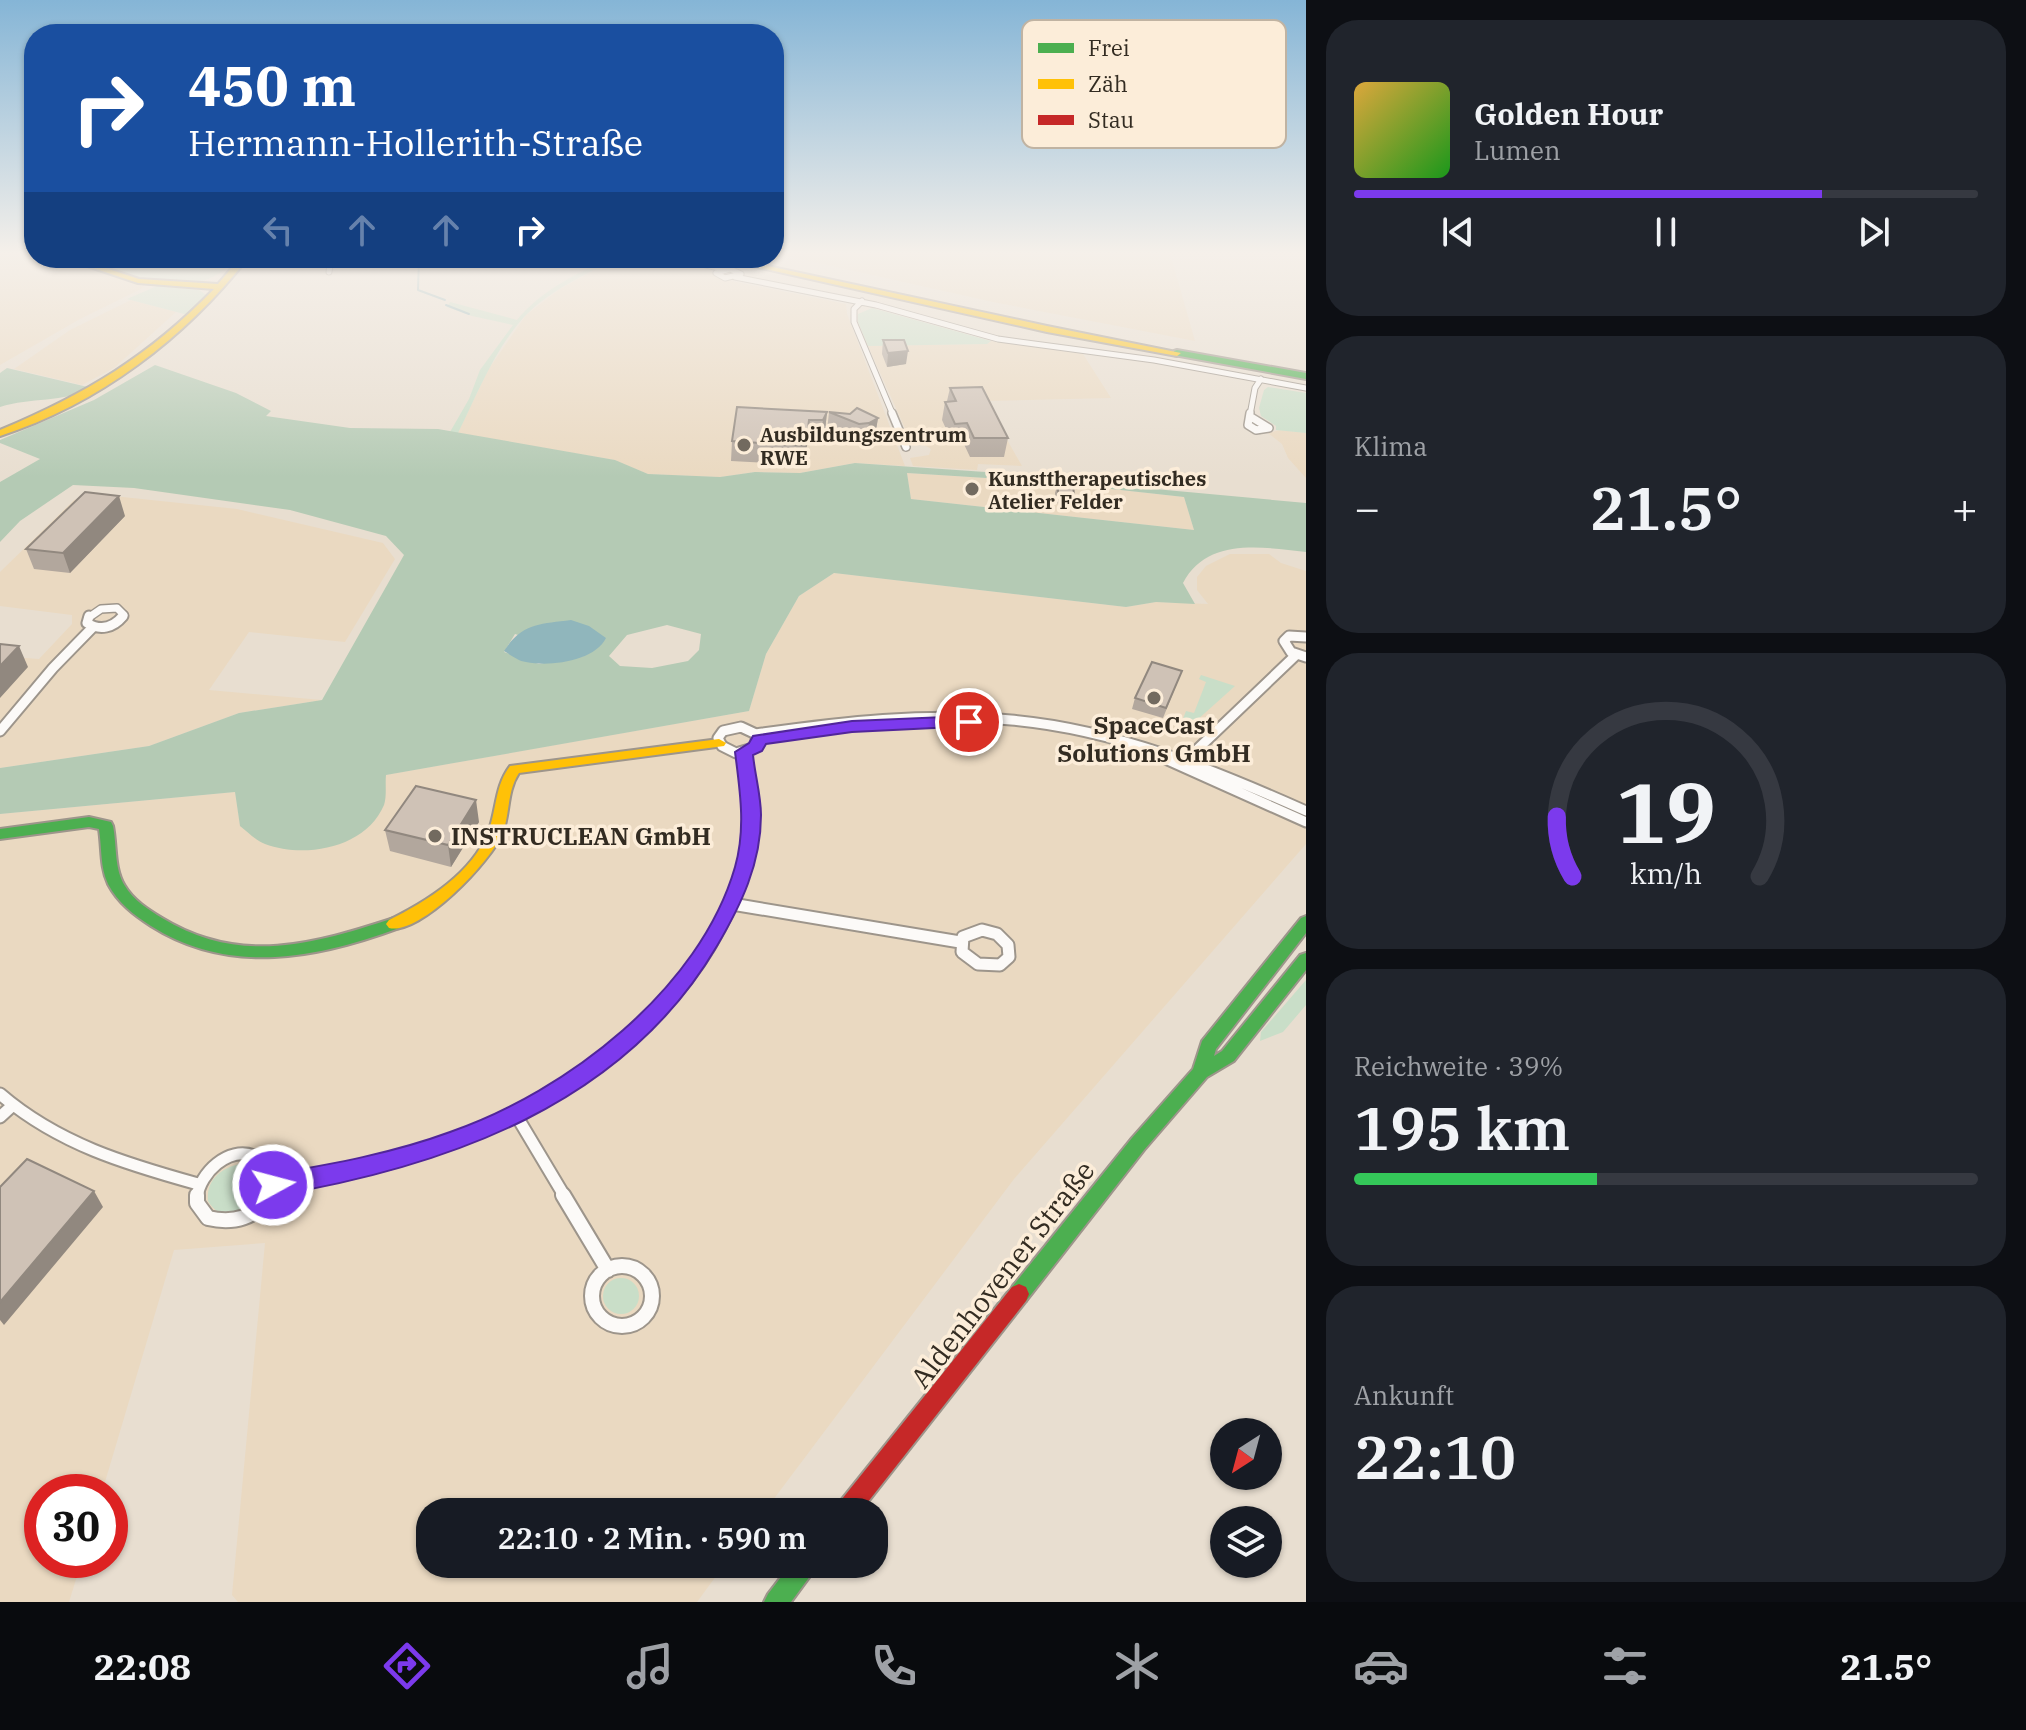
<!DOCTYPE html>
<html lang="de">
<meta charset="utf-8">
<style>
body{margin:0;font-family:"IBM Plex Serif",serif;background:#20242c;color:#f1f3f6;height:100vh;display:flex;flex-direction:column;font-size:30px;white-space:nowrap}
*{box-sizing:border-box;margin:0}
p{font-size:26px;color:#9ea1a6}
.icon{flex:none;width:44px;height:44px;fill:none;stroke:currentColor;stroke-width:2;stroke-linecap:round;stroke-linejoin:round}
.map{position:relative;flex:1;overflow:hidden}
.side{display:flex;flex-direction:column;gap:20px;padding:20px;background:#0d0f14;width:720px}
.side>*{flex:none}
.guide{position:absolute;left:24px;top:24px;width:760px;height:244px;border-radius:32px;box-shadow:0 2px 6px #0004;background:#1a4fa0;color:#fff;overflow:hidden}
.needle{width:52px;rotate:216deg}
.buttons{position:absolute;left:1210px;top:1418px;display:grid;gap:16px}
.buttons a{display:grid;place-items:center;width:72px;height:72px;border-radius:50%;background:#171b24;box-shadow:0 2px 6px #0004;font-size:40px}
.speed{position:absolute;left:24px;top:1474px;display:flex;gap:16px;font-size:40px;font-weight:700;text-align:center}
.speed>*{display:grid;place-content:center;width:104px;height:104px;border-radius:50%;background:#171b24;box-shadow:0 2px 6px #0004;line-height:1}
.speed .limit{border:12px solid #d22;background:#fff;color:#111}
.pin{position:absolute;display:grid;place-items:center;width:68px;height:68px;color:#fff;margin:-34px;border:4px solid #fff;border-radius:50%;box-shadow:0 2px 8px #0007}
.me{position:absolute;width:88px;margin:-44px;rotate:83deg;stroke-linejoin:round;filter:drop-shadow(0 0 6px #0008)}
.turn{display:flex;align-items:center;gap:28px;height:168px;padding:0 32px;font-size:36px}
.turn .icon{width:104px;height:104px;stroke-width:2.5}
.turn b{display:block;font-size:56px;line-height:68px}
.lanes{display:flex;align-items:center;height:76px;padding:0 32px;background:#0003;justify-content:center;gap:40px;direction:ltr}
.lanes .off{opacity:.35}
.big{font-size:60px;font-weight:600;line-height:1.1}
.side .tile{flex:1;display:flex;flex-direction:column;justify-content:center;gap:12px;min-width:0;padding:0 28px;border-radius:32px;background:#20242c}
.side .dial{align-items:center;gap:0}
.dial svg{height:208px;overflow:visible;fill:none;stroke:#363941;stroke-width:7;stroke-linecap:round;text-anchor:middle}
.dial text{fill:#f1f3f6;stroke:none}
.song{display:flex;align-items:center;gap:24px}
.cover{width:96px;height:96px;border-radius:12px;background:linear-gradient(135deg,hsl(40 70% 55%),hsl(120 70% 35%))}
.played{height:8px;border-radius:4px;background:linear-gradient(90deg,#7c3aed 75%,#363941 75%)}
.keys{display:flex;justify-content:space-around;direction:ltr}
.heat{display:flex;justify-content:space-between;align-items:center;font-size:44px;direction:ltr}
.charge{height:12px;border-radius:6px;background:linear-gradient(90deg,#34c759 39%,#363941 0)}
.trip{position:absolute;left:416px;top:1498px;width:472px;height:80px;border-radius:32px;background:#171b24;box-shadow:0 2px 6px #0004;font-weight:600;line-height:80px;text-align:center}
.menu{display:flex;height:128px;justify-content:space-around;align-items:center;background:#090b0e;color:#9ea1a6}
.menu .icon{width:56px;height:56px}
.menu .selected{color:#7c3aed}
.menu b{font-size:36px;color:#f1f3f6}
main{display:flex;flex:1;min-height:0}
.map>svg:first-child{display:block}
.built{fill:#ead9c1}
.green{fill:#c9dec8}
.forest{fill:#b4cab4;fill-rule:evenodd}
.water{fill:#90b6bc}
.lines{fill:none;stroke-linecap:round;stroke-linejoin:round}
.stream{stroke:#90b6bc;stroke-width:2}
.street-far4-casing{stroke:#9d958b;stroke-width:7}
.street-far3-casing{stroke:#9d958b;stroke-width:10}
.street-far2-casing{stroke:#9d958b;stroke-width:13}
.street-far1-casing{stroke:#9d958b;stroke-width:15}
.street-casing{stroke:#9d958b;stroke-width:18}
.fast-casing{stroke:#9d958b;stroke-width:4}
.slow-casing{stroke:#9d958b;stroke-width:4}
.jam-casing{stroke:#9d958b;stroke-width:4}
.street-far4{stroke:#fcfaf8;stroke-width:5}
.street-far3{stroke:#fcfaf8;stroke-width:7}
.street-far2{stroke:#fcfaf8;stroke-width:9}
.street-far1{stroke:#fcfaf8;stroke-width:11}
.street{stroke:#fcfaf8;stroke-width:14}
.fast{fill:#4caf50;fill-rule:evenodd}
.slow{fill:#ffc107;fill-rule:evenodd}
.jam{fill:#c62828;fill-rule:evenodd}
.street-bridge-casing{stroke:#9d958b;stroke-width:7;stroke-linecap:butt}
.street-bridge{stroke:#fcfaf8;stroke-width:5}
.wall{fill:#b2a79d}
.shaded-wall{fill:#91887f}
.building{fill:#cfc2b6;stroke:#91887f;stroke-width:2}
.route{fill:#7c3aed;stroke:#51269a;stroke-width:2}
.poi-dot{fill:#726a5f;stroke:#fcedd9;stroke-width:3}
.labels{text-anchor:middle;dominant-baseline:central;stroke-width:7;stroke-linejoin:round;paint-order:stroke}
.far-poi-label{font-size:20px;font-weight:bold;fill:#332c22;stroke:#fcedd9;text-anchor:start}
.poi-label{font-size:24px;font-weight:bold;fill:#332c22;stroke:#fcedd9}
.near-street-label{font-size:28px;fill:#332c22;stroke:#fcedd9}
.key{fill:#fcedd9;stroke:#c0b3a2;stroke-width:2}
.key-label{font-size:22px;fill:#332c22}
</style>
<main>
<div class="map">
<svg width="1306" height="1602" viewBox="0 0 1306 1602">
<rect width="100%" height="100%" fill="#e8ded0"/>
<path class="built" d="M0 253H34V258H57L145 287 80 319 0 365Z
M774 253H1170L1195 341 993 302Z
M617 258H668L711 271 717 278 846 304 847 314 905 466 855 463 800 473 755 472 720 477 648 474 614 460 458 433 488 370 526 315 560 289Z
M131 300 176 312 114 368 82 385 14 369 70 330Z
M991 341 1083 354 1111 398 985 401 1022 466 978 464 977 470 913 466 910 458 929 455 931 449 908 435 868 346 987 344Z
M1280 430 1306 433V478L1288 458 1282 444 1268 433Z
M907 473 1048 482 1184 497 1194 530 911 499Z
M94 494 237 509 383 543 395 559 345 642 249 632 209 690 322 700 239 713 149 746 0 768V656L39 659 72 624V615L0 606V572L74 500Z
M1230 554H1269L1281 563 1306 571V844L1014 1179 764 1512H430V1564H725L697 1602H238L232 1595 265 1243 174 1250 102 1492H42V1560H82L69 1602H0V814L235 792 240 825 385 802V775L749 711 766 654 799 596 834 573 1126 607 1156 602 1208 604 1197 590V577L1206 566Z"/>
<path class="green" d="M75 258H235C201 307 120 274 75 258Z
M617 258C587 274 552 289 527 314 495 347 478 393 458 433L450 432 469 399 480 370 513 325 472 316 447 307 450 302 517 320C539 292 584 267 617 258Z
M157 286 199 290 206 295 188 315 127 299Z
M872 308 991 341 987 344 868 346 858 322V314Z
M1268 387 1306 393V433L1276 430V426L1261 416 1259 408 1264 390Z
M1201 675 1235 686 1186 730 1181 724 1186 711 1194 713 1206 682 1199 679Z
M1306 980V1005L1283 1032 1260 1041 1261 1032Z
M240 1164C301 1167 234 1246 208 1201 206 1180 221 1168 240 1164Z
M603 1296a18 18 0 1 1 36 0a18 18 0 1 1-36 0Z"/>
<path class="forest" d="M155 365 236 393 271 411 266 416 350 428 438 429 615 460 648 474 720 477 755 472 800 473 855 463 1042 476 1057 480 1306 503V552C1262 547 1207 537 1183 583L1195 604 1156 602 1126 607 834 573 799 596 766 654 749 711 386 775C385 784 387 796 384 805 366 848 305 859 265 844 256 841 248 832 240 826L235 792 0 814V768L149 746 239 713 322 700 404 555 386 536 290 510 134 488 73 485 20 521 0 542V482L40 459 0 443V440L94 400ZM907 473 1048 482 1184 497 1194 530 911 499ZM667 625 701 634 699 650 688 661 652 668 620 666 609 656 627 635ZM515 634 584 656 539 664 504 652Z
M7 368 92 388C63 403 31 397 0 407V373Z"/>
<path class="water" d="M571 620 589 626 606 638C595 661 550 667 526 662 518 661 511 655 504 651 522 623 540 624 571 620Z"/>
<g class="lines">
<path class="stream" d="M419 258 418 290 445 300
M446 305 469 314"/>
<defs>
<path id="street-far4" d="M676 258 723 269
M730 269 741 274 725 278 716 273Z
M329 272 331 258
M735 277 876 305 998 339 1154 360 1306 388
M862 301 854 309V322L893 415
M1250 415 1255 388 1261 379"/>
<path id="street-far3" d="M892 413 906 447
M1250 413 1248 425 1256 430 1269 428 1251 417
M88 618 101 609 117 608 124 615 122 618"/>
<path id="street-far2" d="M89 616 87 623C100 631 113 628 123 616
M1306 637 1289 636 1284 641 1291 652 1306 657
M741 727 756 734V747L736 753 722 746 718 738 723 731Z
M0 731 53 668 93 627
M756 734C841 722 925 712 1011 720 1114 729 1212 769 1306 811
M1161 757 1306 822
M1183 763 1296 655
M743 874 750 820 744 752"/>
<path id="street-far1" d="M732 904 960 942
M982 930 997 934 1008 945 1009 957 1000 965 978 964 962 952 963 937Z
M0 1094C58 1144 126 1164 198 1184
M516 1115 565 1197
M0 1117 12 1106
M273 1185C460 1156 680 1071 743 872
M197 1197C200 1173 228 1146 254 1156 260 1158 265 1163 270 1167L273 1181 268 1197"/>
<path id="street" d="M197 1195V1203L208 1218C233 1224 257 1218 270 1195
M563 1195 608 1270
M592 1296a30 30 0 1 1 60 0a30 30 0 1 1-60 0Z"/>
<path id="fast" d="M1177 350 1306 373V379L1174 355V351Z
M89 817 111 822 113 826C117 846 114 869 125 886 133 900 149 910 162 918 240 966 314 944 394 918L399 920 402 924 399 928C318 958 230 976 151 926 134 915 118 903 108 884 100 867 102 848 99 829L89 827 0 839V829Z
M1306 916V933L1216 1049 1214 1056 1222 1051 1300 955 1306 953V970L1234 1061 1207 1077 1144 1150 1026 1301 1019 1304 1012 1301 1009 1294 1012 1287 1132 1138 1193 1069 1202 1041 1301 918Z
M791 1564H817L813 1572 791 1602H764L768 1594Z"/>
<path id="slow" d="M63 258H75L139 279 218 284 240 258H248C185 338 99 404 0 436V430C86 394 149 356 214 289L138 283Z
M716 258H730L1047 326 1181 353 1177 356 1047 332Z
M719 739 726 743 724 746 519 773C507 791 510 813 503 832 492 861 420 936 389 928L386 924 389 920C426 902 474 872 489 830 497 807 495 786 510 766Z"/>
<path id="jam" d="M1019 1284 1026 1287 1029 1294 1026 1301 860 1512H835L838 1504 1012 1287Z"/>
</defs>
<use href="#street-far4" class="street-far4-casing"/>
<use href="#street-far3" class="street-far3-casing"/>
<use href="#street-far2" class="street-far2-casing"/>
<use href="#street-far1" class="street-far1-casing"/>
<use href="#street" class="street-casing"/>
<use href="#fast" class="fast-casing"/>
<use href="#slow" class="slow-casing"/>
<use href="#jam" class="jam-casing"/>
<use href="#street-far4" class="street-far4"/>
<use href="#street-far3" class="street-far3"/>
<use href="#street-far2" class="street-far2"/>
<use href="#street-far1" class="street-far1"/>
<use href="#street" class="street"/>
<use href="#fast" class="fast"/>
<use href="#slow" class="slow"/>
<use href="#jam" class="jam"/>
<defs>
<path id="street-bridge" d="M741 265 752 258"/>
</defs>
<use href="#street-bridge" class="street-bridge-casing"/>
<use href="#street-bridge" class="street-bridge"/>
</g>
<path class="wall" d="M883 340 906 364 887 367 882 354Z
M950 388 1008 438 1004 457H970L963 442H952L942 420 945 402 947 401Z
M827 412 825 431 821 439H808L804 465 731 461 732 441Z
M829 412 878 418 875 436 866 442 857 443 827 431Z
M1058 483 1074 495 1071 505 1056 503 1055 493Z
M125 516 70 573 34 569 26 549Z
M1182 671 1163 718 1132 709 1135 698Z
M479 822 451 867 390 851 385 830Z"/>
<path class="shaded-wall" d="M908 351 906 364 887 367 888 353Z
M827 412 825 431 821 439 823 420Z
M878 418 875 436 866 442 869 423Z
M119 496 125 516 70 573 63 553Z
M19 646 28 667 0 698V666Z
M476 800 479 822 451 867 448 845Z
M94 1191 103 1207 4 1325 0 1320V1302Z"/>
<path class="building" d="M883 340H904L908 351 888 353Z
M982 387 1008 438H974L967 423 955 424 945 402 956 401 950 388Z
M737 407 827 412 823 420H809L806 446 732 441Z
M857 408 878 418 869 423 859 424 829 412 850 414Z
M1058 483 1073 485 1074 495 1058 494Z
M85 492 119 496 63 553 26 549Z
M0 644 19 646 0 666Z
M1152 662 1182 671 1166 708 1135 698Z
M416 786 476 800 448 845 385 830Z
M27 1159 94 1191 0 1302V1187Z"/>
<linearGradient id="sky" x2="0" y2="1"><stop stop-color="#85b5d6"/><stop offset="0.53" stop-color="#f5f0ea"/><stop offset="1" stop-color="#f5f0ea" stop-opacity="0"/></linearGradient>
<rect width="1306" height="477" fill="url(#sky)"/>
<path class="route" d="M969 716 978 722 975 726 852 732 766 744 762 751 753 755C755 775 761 796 761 815 761 864 741 905 717 946 624 1105 446 1167 273 1196L264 1193 261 1185 264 1177 273 1174C333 1164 393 1153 450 1132 566 1092 700 989 735 867 746 829 740 791 735 752L749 743 753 736 852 721Z"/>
<g class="poi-dot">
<circle cx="744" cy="445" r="8"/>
<circle cx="972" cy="489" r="8"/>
<circle cx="1154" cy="698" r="8"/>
<circle cx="435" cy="836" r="8"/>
</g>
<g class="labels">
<g class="far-poi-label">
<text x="760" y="434">Ausbildungszentrum<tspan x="760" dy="23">RWE</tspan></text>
<text x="988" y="478">Kunsttherapeutisches<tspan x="988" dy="23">Atelier Felder</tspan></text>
</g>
<g class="poi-label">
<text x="1154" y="725">SpaceCast<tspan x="1154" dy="28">Solutions GmbH</tspan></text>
<text x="451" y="836" text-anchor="start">INSTRUCLEAN GmbH</text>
</g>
<g class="near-street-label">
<text transform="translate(1002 1274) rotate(-52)">Aldenhovener Straße</text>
</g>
</g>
<rect x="1022" y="20" width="264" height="128" rx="12" class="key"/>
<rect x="1038" y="43" width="36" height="10" fill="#4caf50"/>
<rect x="1038" y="79" width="36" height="10" fill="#ffc107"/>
<rect x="1038" y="115" width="36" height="10" fill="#c62828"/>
<g class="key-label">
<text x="1088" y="56">Frei</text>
<text x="1088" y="92">Zäh</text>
<text x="1088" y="128">Stau</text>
</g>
</svg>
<div class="buttons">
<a><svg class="needle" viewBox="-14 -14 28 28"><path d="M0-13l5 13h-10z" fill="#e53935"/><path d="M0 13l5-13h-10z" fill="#9ea1a6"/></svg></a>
<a><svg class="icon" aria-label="layers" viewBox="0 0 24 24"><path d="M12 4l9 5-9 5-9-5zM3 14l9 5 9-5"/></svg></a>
</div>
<div class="speed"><div class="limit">30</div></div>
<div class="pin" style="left:969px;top:722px;background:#d93025"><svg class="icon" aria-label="arrive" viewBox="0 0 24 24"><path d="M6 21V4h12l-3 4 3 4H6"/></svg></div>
<svg class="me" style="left:273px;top:1185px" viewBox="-20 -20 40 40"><circle r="17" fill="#7c3aed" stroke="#fff" stroke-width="3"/><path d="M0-11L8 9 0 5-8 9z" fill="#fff"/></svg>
<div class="trip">22:10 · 2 Min. · 590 m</div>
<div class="guide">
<div class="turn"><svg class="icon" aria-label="right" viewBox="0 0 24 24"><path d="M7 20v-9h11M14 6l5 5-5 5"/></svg><div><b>450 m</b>Hermann-Hollerith-Straße</div></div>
<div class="lanes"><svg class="icon off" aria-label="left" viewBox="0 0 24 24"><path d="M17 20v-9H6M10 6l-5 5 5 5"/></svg><svg class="icon off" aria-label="ahead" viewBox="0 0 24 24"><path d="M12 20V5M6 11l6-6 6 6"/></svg><svg class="icon off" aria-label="ahead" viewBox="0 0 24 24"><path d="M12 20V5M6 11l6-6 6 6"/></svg><svg class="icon" aria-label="right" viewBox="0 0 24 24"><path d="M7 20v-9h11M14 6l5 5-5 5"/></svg></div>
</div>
</div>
<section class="side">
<div class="tile">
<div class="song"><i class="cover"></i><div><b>Golden Hour</b><p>Lumen</p></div></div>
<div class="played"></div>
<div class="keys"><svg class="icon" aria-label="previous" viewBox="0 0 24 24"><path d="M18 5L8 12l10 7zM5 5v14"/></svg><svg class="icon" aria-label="pause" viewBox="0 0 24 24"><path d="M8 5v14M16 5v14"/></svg><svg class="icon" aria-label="next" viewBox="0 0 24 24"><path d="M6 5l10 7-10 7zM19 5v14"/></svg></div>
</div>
<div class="tile"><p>Klima</p>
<div class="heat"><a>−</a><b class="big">21.5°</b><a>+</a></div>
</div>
<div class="tile dial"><svg viewBox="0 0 100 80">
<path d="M14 69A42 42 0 1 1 86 69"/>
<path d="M14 69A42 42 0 0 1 8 46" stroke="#7c3aed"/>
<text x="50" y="56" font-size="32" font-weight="700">19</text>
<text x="50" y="72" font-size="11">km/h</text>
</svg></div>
<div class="tile"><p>Reichweite · 39%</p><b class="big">195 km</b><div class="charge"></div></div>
<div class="tile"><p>Ankunft</p><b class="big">22:10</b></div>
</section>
</main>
<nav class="menu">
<b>22:08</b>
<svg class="icon selected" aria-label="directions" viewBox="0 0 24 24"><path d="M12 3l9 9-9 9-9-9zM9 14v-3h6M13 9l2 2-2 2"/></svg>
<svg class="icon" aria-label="music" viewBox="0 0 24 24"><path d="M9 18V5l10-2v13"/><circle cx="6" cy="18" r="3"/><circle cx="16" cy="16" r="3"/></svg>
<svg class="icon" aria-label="phone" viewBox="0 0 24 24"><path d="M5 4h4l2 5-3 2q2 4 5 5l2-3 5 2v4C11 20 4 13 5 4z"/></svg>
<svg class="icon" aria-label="climate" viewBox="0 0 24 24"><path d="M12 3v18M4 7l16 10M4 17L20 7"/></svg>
<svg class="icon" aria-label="car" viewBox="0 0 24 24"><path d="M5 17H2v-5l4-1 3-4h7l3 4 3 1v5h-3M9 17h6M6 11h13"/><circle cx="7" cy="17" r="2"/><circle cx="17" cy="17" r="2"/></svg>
<svg class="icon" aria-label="filters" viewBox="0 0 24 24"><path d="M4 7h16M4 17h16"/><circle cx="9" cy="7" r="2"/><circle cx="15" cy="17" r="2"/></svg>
<b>21.5°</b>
</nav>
